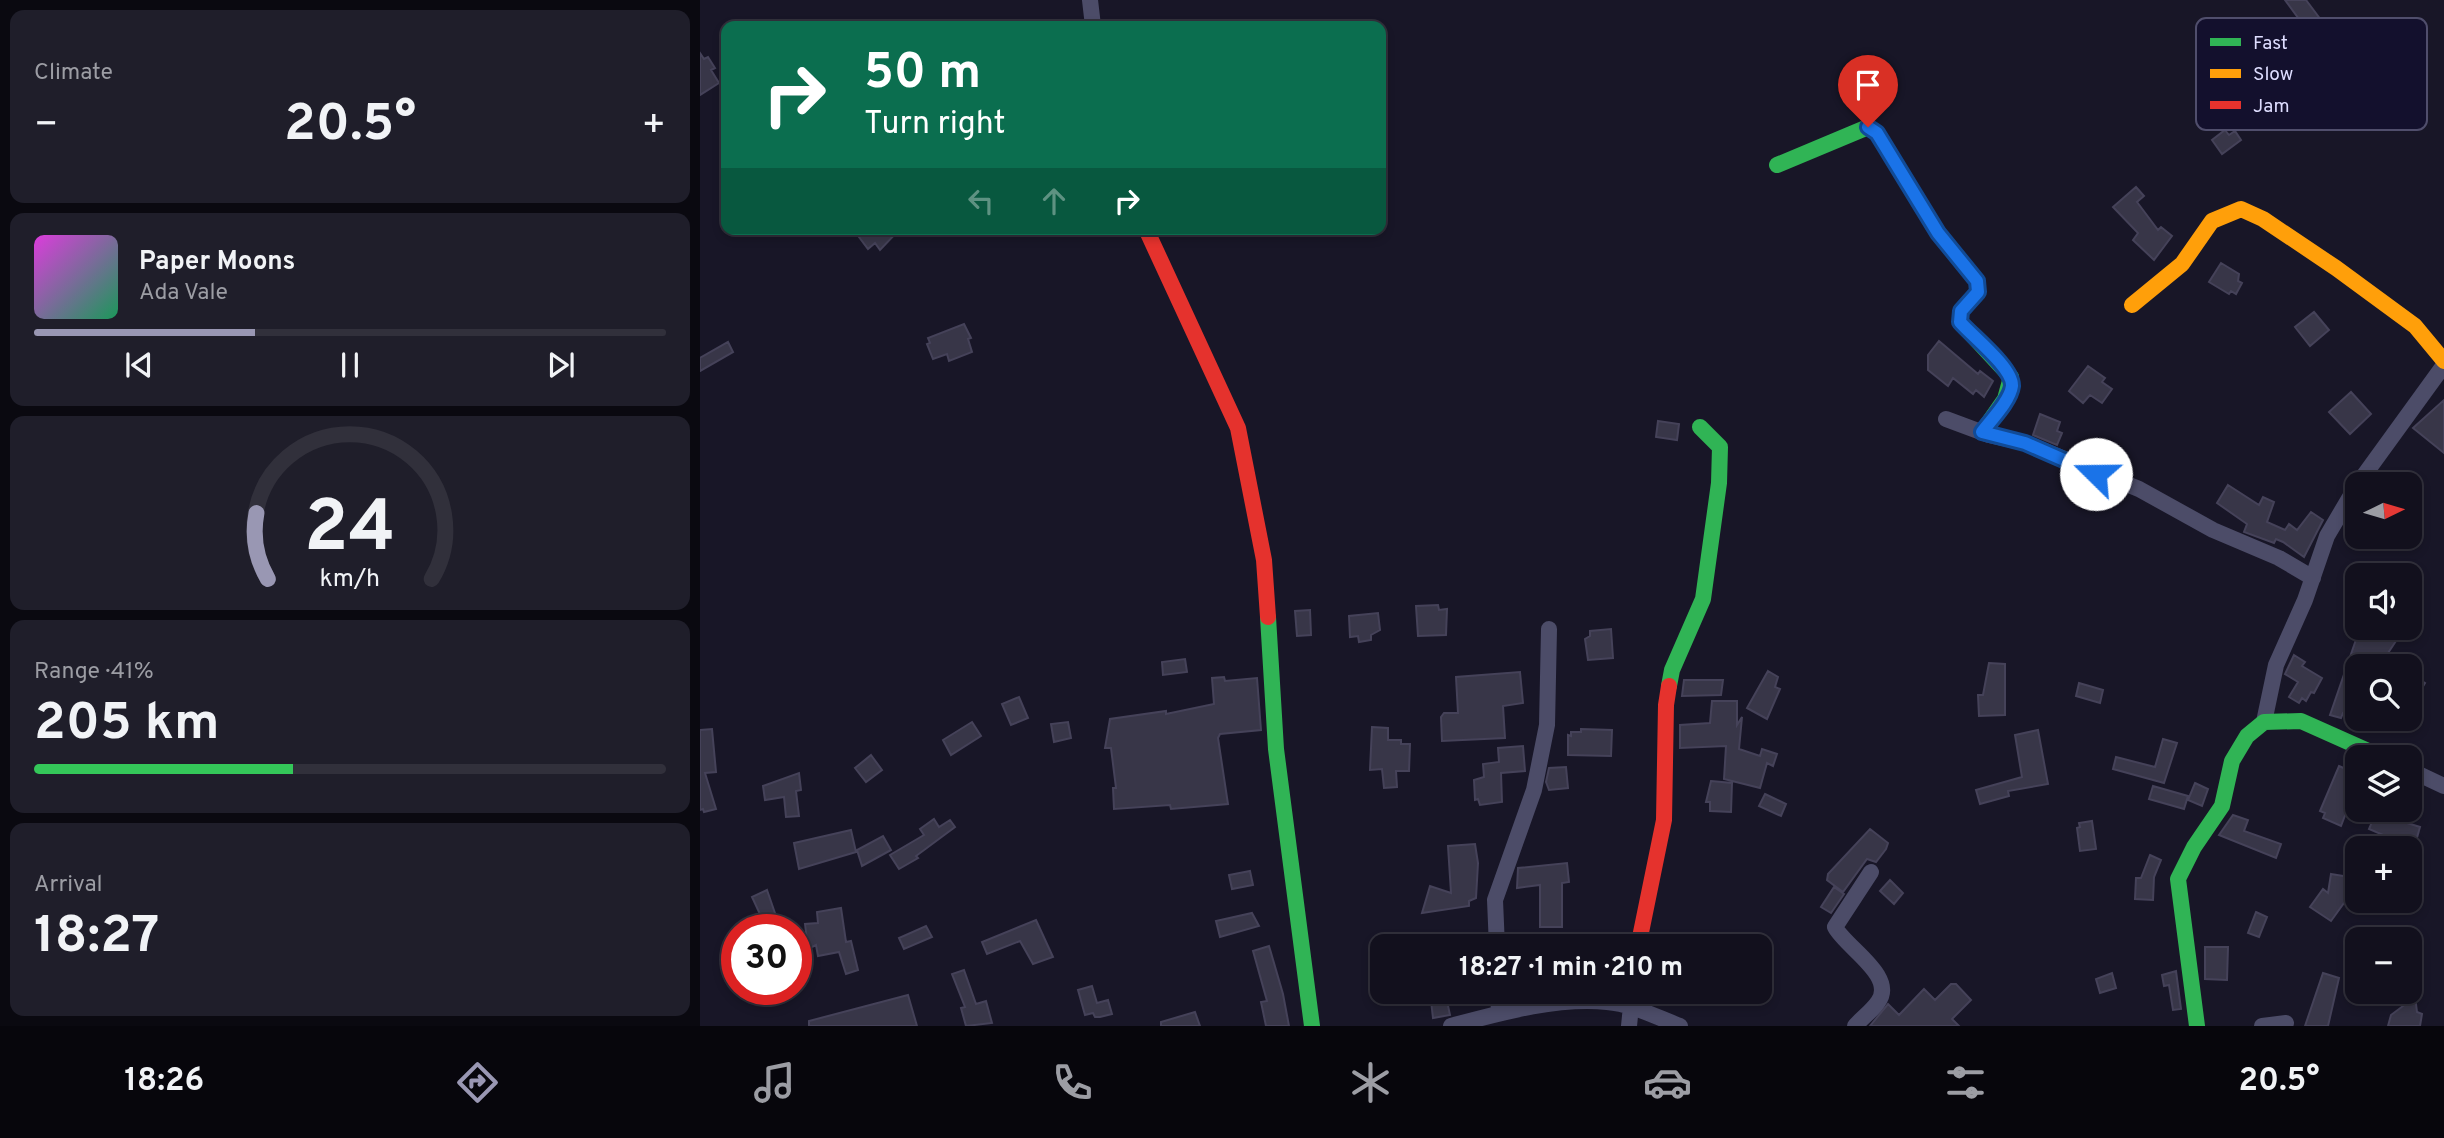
<!DOCTYPE html>
<meta charset="utf-8">
<style>
body{margin:0;font-family:Overpass,sans-serif;background:#1f1e2a;color:#f1f3f6;height:100vh;display:flex;flex-direction:column;font-size:26px;white-space:nowrap}
*{box-sizing:border-box;margin:0}
p{font-size:23px;color:#9c9da4}
.icon{flex:none;width:38px;height:38px;fill:none;stroke:currentColor;stroke-width:2;stroke-linecap:round;stroke-linejoin:round}
.map{position:relative;flex:1;overflow:hidden}
.panel{display:flex;flex-direction:column;gap:10px;padding:10px;background:#0a0910;width:700px}
.panel>*{flex:none}
.guide{position:absolute;left:21px;top:21px;width:665px;height:214px;border-radius:14px;box-shadow:0 4px 10px #0003,0 0 0 2px #31303b;background:#0b6e4f;color:#fff;overflow:hidden}
.needle{width:46px;rotate:85deg}
.fabs{position:absolute;left:1645px;top:472px;display:grid;gap:14px}
.fabs a{display:grid;place-items:center;width:77px;height:77px;border-radius:14px;background:#12101d;box-shadow:0 4px 10px #0003,0 0 0 2px #31303b;font-size:35px}
.speed{position:absolute;left:21px;top:914px;display:flex;gap:14px;font-size:35px;font-weight:700;text-align:center}
.speed>*{display:grid;place-content:center;width:91px;height:91px;border-radius:50%;background:#12101d;box-shadow:0 4px 10px #0003,0 0 0 2px #31303b;line-height:1}
.speed .limit{border:10px solid #d22;background:#fff;color:#111}
.pin{position:absolute;display:grid;place-items:center;width:60px;height:60px;color:#fff;margin:-72px -30px;border-radius:50% 50% 50% 0;rotate:-45deg;box-shadow:0 0 7px #0007}
.pin .icon{rotate:45deg}
.me{position:absolute;width:77px;margin:-38px;rotate:292deg;stroke-linejoin:round;filter:drop-shadow(0 0 5px #0008)}
.turn{display:flex;align-items:center;gap:24px;height:147px;padding:0 28px;font-size:32px}
.turn .icon{width:91px;height:91px;stroke-width:2.5}
.turn b{display:block;font-size:49px;line-height:60px}
.lanes{display:flex;align-items:center;height:66px;padding:0 28px;background:#0003;justify-content:center;gap:35px;direction:ltr}
.lanes .off{opacity:.35}
.big{font-size:52px;font-weight:700;line-height:1.1}
.panel .tile{flex:1;display:flex;flex-direction:column;justify-content:center;gap:10px;min-width:0;padding:0 24px;border-radius:14px;background:#1f1e2a}
.panel .dial{align-items:center;gap:0}
.dial svg{height:182px;overflow:visible;fill:none;stroke:#31303b;stroke-width:7;stroke-linecap:round;text-anchor:middle}
.dial text{fill:#f1f3f6;stroke:none}
.song{display:flex;align-items:center;gap:21px}
.cover{width:84px;height:84px;border-radius:10px;background:linear-gradient(135deg,hsl(300 70% 55%),hsl(150 70% 35%))}
.played{height:7px;border-radius:4px;background:linear-gradient(90deg,#9997b3 35%,#31303b 35%)}
.keys{display:flex;justify-content:space-around;direction:ltr}
.heat{display:flex;justify-content:space-between;align-items:center;font-size:38px;direction:ltr}
.charge{height:10px;border-radius:5px;background:linear-gradient(90deg,#34c759 41%,#31303b 0)}
.trip{position:absolute;left:670px;top:934px;width:402px;height:70px;border-radius:14px;background:#12101d;box-shadow:0 4px 10px #0003,0 0 0 2px #31303b;font-weight:700;line-height:70px;text-align:center}
.tab-bar{display:flex;height:112px;justify-content:space-around;align-items:center;background:#07060c;color:#9c9da4}
.tab-bar .icon{width:49px;height:49px}
.tab-bar .selected{color:#9997b3}
.tab-bar b{font-size:32px;color:#f1f3f6}
main{display:flex;flex:1;min-height:0}
.map>svg:first-child{display:block}
.building{fill:#383648;stroke:#454259;stroke-width:2}
.lines{fill:none;stroke-linecap:round;stroke-linejoin:round}
.street{stroke:#4c4c68;stroke-width:16}
.fast{stroke:#30b455;stroke-width:16}
.slow{stroke:#ff9f0a;stroke-width:16}
.jam{stroke:#e5322d;stroke-width:16}
.route-casing{stroke:#114b97;stroke-width:18}
.route{stroke:#1a73e8;stroke-width:12}
.key{fill:#13102d;stroke:#504e6c;stroke-width:2}
.key-label{font-size:19px;fill:#deddff}
</style>
<main>
<section class="panel">
<div class="tile"><p>Climate</p>
<div class="heat"><a>−</a><b class="big">20.5°</b><a>+</a></div>
</div>
<div class="tile">
<div class="song"><i class="cover"></i><div><b>Paper Moons</b><p>Ada Vale</p></div></div>
<div class="played"></div>
<div class="keys"><svg class="icon" aria-label="previous" viewBox="0 0 24 24"><path d="M18 5L8 12l10 7zM5 5v14"/></svg><svg class="icon" aria-label="pause" viewBox="0 0 24 24"><path d="M8 5v14M16 5v14"/></svg><svg class="icon" aria-label="next" viewBox="0 0 24 24"><path d="M6 5l10 7-10 7zM19 5v14"/></svg></div>
</div>
<div class="tile dial"><svg viewBox="0 0 100 80">
<path d="M14 69A42 42 0 1 1 86 69"/>
<path d="M14 69A42 42 0 0 1 9 40" stroke="#9997b3"/>
<text x="50" y="56" font-size="32" font-weight="700">24</text>
<text x="50" y="72" font-size="11">km/h</text>
</svg></div>
<div class="tile"><p>Range · 41%</p><b class="big">205 km</b><div class="charge"></div></div>
<div class="tile"><p>Arrival</p><b class="big">18:27</b></div>
</section>
<div class="map">
<svg width="1744" height="1026" viewBox="0 0 1744 1026">
<rect width="100%" height="100%" fill="#181627"/>
<path class="building" d="M1585 0H1606L1621 20 1607 30Z
M0 53 4 59 8 57 15 68 11 70 19 83 0 95Z
M1525 130 1529 135 1535 131 1541 140 1522 154 1512 140Z
M1436 187 1444 196 1437 202 1458 230 1461 227 1472 236 1454 260 1433 240 1438 233 1413 207Z
M153 229H200L180 250 175 243 168 249Z
M1521 263 1539 274 1538 281 1542 283 1536 294 1531 291 1529 294 1509 282Z
M1614 312 1629 330 1610 346 1595 327Z
M264 324 271 338 268 339 272 352 249 361 247 354 233 359 227 344 230 343 228 338Z
M1239 341 1278 374 1280 371 1293 381 1284 397 1276 390 1273 394 1253 378 1248 386 1228 370V355Z
M28 342 33 352 0 371V358Z
M1388 366 1405 378 1402 382 1412 389 1402 403 1390 395 1383 403 1369 391Z
M1651 392 1671 414 1650 434 1629 412Z
M1744 400V453L1713 428Z
M1340 414 1360 422 1357 431 1362 433 1357 445 1333 435Z
M958 421 979 424 977 440 956 437Z
M1528 485 1559 505 1563 497 1574 502 1567 522 1585 530 1589 524 1597 530 1611 512 1623 520 1604 557 1583 542 1576 539 1574 543 1544 532 1547 524 1517 503Z
M738 605 739 610 747 609 746 635 718 636 716 606Z
M610 610 611 635 597 636 595 611Z
M678 613 680 630 671 635V640L659 642 658 636 650 637 649 616Z
M1660 628 1675 638 1683 629 1696 641 1682 662 1669 653 1657 667V718L1643 713 1641 718 1630 715Z
M911 629 913 658 888 660 885 639 890 636V631Z
M1594 655 1605 662 1602 666 1622 678 1614 693 1611 692 1606 701 1602 698 1599 703 1589 697 1598 682 1585 674Z
M485 659 487 672 463 675 462 662Z
M1289 663 1305 664V715L1279 716 1278 695H1283Z
M1068 671 1078 677 1075 687 1080 689 1067 719 1047 708Z
M820 672 823 703 803 706 805 738 742 741 741 717 744 713H758L756 677Z
M1710 673 1725 683 1710 708Z
M524 677 525 681 557 678 561 730 520 734 518 738 528 804 471 809 470 805 414 809 413 788H416L411 748H405L410 719 466 711V714L514 704 512 678Z
M984 680H1023L1021 695 982 696Z
M1379 683 1403 690 1400 703 1376 696Z
M319 697 328 718 311 725 302 704Z
M1012 701H1037V725L1042 717 1039 749 1060 756 1062 749 1077 754 1073 766 1067 763 1060 788 1024 779 1026 746 980 748V725L1010 723Z
M272 722 281 736 251 755 243 740Z
M368 722 371 738 354 742 351 724Z
M672 727 688 728V740H701V744H710L709 771H696L697 787 684 788 682 769 670 770Z
M12 729 16 772 5 773 16 809 4 812 3 809 0 810V730Z
M881 729 912 730 911 756 868 755V735L871 736V732H881Z
M1338 730 1348 784 1308 791 1309 796 1280 804 1276 790 1322 777 1315 735Z
M1463 739 1477 743 1464 783 1413 769 1416 757 1455 767Z
M823 746 825 771 801 773 802 802 780 805 778 799 775 800 774 780 784 777 783 764 799 762 798 748Z
M171 755 182 770 166 782 155 768Z
M1639 766 1657 774V808L1649 805 1641 826 1623 818 1625 813 1620 811Z
M866 767 868 788 849 790 846 782 849 768Z
M99 773 101 790 96 791 99 816 86 817 84 797 65 800 63 786Z
M1011 781 1032 783 1031 812 1010 811V802H1006Z
M1495 783 1508 789 1502 806 1488 800Z
M1453 786 1488 796 1484 809 1449 799Z
M1065 794 1086 804 1081 816 1059 806Z
M1677 810H1699L1698 814 1706 817 1704 822 1720 827 1713 852 1710 849H1684L1688 837 1669 829Z
M1533 815 1548 820 1544 831 1581 844 1576 858 1519 835Z
M234 819 239 827 250 820 255 827 216 856 218 858 199 869 190 855 224 835 220 829Z
M1392 821 1396 849 1380 851 1377 828 1380 827 1379 823Z
M1170 829 1188 843 1186 849 1176 862 1167 859 1143 892 1127 880 1128 874Z
M151 830 156 852 99 869 94 843Z
M183 836 191 850 162 866 157 850Z
M775 844 778 863 776 898 769 901V906L722 913 730 886 751 893 748 846Z
M1450 855 1461 860 1454 877 1453 900 1435 899 1436 878H1441Z
M867 863 869 882 862 883V927H840V885L817 888 818 868Z
M550 871 553 885 532 889 529 875Z
M1631 874 1656 878 1654 889 1631 921 1610 907 1623 889 1628 893Z
M1190 880 1203 893 1194 904 1180 891Z
M1134 887 1144 894 1131 913 1121 907Z
M67 890 77 919 65 925 52 897Z
M141 908 146 942 151 941 158 970 146 974 139 952 118 956 116 945 108 949 105 924 118 923 117 912Z
M1556 912 1567 917 1559 937 1548 933Z
M552 913 559 926 520 937 516 921Z
M336 920 353 957 333 964 320 941 287 954 282 942Z
M226 926 232 937 204 949 199 938Z
M569 946 583 994 589 1026H566L561 1002 567 1001 553 951Z
M1505 947H1528L1527 980 1505 979Z
M264 970 276 1004 286 1001 292 1023 266 1026 261 1008 265 1007 252 974Z
M1476 971 1481 1009 1473 1010 1469 985 1464 986 1462 975Z
M1412 973 1416 988 1400 993 1396 979Z
M1623 973 1639 978 1628 1026H1605Z
M1251 984H1256L1271 1000 1252 1019 1259 1026H1170L1188 1004 1199 1015 1224 989 1235 1000Z
M392 986 397 1003 408 1000 412 1014 400 1017H395L393 1013 385 1015 378 990Z
M730 992H745L750 1015 733 1018Z
M208 995 217 1026H109V1021Z
M1711 1000 1716 1004 1717 1012 1722 1014 1720 1026H1688L1691 1015Z
M495 1012 500 1026H461V1022Z"/>
<g class="lines">
<path class="street" d="M390 0 393 26
M1246 419 1289 435 1325 443 1439 489 1513 530 1579 558 1613 578
M1657 485 1744 365
M1564 722 1576 665 1605 600 1627 536 1657 485
M1710 770 1744 786
M797 947 795 900 834 790 847 725 849 629
M798 992 799 1013
M751 1026C800 1013 856 997 907 1002 932 1004 956 1017 980 1026
M929 1026 931 1006
M1155 1026C1162 1018 1172 1011 1178 1002 1197 976 1145 947 1135 927L1171 872
M1562 1026 1586 1023"/>
<path class="fast" d="M1077 165 1168 127 1177 133 1238 233 1277 281 1278 292 1261 311 1260 322 1311 377 1305 399 1282 432
M568 617 576 749 612 1026
M969 686 972 670 1003 599 1019 483 1020 447 1000 427
M1497 1026 1478 879 1494 847 1522 806 1532 761 1547 736 1564 722 1601 721 1684 758"/>
<path class="slow" d="M1432 305 1482 264 1512 221 1541 209 1563 219 1636 268 1715 326 1744 361"/>
<path class="jam" d="M446 229 538 428 564 560 568 617
M938 947 964 820 966 705 969 686"/>
</g>
<g class="lines">
<defs>
<path id="route" d="M1168 127 1177 133 1238 233 1277 281 1278 292 1261 311 1260 322C1272 336 1313 368 1312 386 1310 401 1291 420 1282 432L1325 443 1396 474"/>
</defs>
<use href="#route" class="route-casing"/>
<use href="#route" class="route"/>
</g>
<rect x="1496" y="18" width="231" height="112" rx="10" class="key"/>
<rect x="1510" y="38" width="31" height="8" fill="#30b455"/>
<rect x="1510" y="69" width="31" height="9" fill="#ff9f0a"/>
<rect x="1510" y="101" width="31" height="8" fill="#e5322d"/>
<g class="key-label">
<text x="1553" y="49">Fast</text>
<text x="1553" y="80">Slow</text>
<text x="1553" y="112">Jam</text>
</g>
</svg>
<div class="fabs">
<a><svg class="needle" viewBox="-14 -14 28 28"><path d="M0-13l5 13h-10z" fill="#e53935"/><path d="M0 13l5-13h-10z" fill="#9c9da4"/></svg></a>
<a><svg class="icon" aria-label="sound" viewBox="0 0 24 24"><path d="M4 9h4l5-4v14l-5-4H4zM17 9q2 3 0 6"/></svg></a>
<a><svg class="icon" aria-label="search" viewBox="0 0 24 24"><circle cx="10" cy="10" r="6"/><path d="M15 15l6 6"/></svg></a>
<a><svg class="icon" aria-label="layers" viewBox="0 0 24 24"><path d="M12 4l9 5-9 5-9-5zM3 14l9 5 9-5"/></svg></a>
<a>+</a>
<a>−</a>
</div>
<div class="speed"><div class="limit">30</div></div>
<div class="pin" style="left:1168px;top:127px;background:#d93025"><svg class="icon" aria-label="arrive" viewBox="0 0 24 24"><path d="M6 21V4h12l-3 4 3 4H6"/></svg></div>
<svg class="me" style="left:1396px;top:474px" viewBox="-20 -20 40 40"><circle r="19" fill="#fff"/><path d="M0-13L10 11 0 6-10 11z" fill="#1a73e8"/></svg>
<div class="trip">18:27 · 1 min · 210 m</div>
<div class="guide">
<div class="turn"><svg class="icon" aria-label="right" viewBox="0 0 24 24"><path d="M7 20v-9h11M14 6l5 5-5 5"/></svg><div><b>50 m</b>Turn right</div></div>
<div class="lanes"><svg class="icon off" aria-label="left" viewBox="0 0 24 24"><path d="M17 20v-9H6M10 6l-5 5 5 5"/></svg><svg class="icon off" aria-label="ahead" viewBox="0 0 24 24"><path d="M12 20V5M6 11l6-6 6 6"/></svg><svg class="icon" aria-label="right" viewBox="0 0 24 24"><path d="M7 20v-9h11M14 6l5 5-5 5"/></svg></div>
</div>
</div>
</main>
<nav class="tab-bar">
<b>18:26</b>
<svg class="icon selected" aria-label="directions" viewBox="0 0 24 24"><path d="M12 3l9 9-9 9-9-9zM9 14v-3h6M13 9l2 2-2 2"/></svg>
<svg class="icon" aria-label="music" viewBox="0 0 24 24"><path d="M9 18V5l10-2v13"/><circle cx="6" cy="18" r="3"/><circle cx="16" cy="16" r="3"/></svg>
<svg class="icon" aria-label="phone" viewBox="0 0 24 24"><path d="M5 4h4l2 5-3 2q2 4 5 5l2-3 5 2v4C11 20 4 13 5 4z"/></svg>
<svg class="icon" aria-label="climate" viewBox="0 0 24 24"><path d="M12 3v18M4 7l16 10M4 17L20 7"/></svg>
<svg class="icon" aria-label="car" viewBox="0 0 24 24"><path d="M5 17H2v-5l4-1 3-4h7l3 4 3 1v5h-3M9 17h6M6 11h13"/><circle cx="7" cy="17" r="2"/><circle cx="17" cy="17" r="2"/></svg>
<svg class="icon" aria-label="filters" viewBox="0 0 24 24"><path d="M4 7h16M4 17h16"/><circle cx="9" cy="7" r="2"/><circle cx="15" cy="17" r="2"/></svg>
<b>20.5°</b>
</nav>
